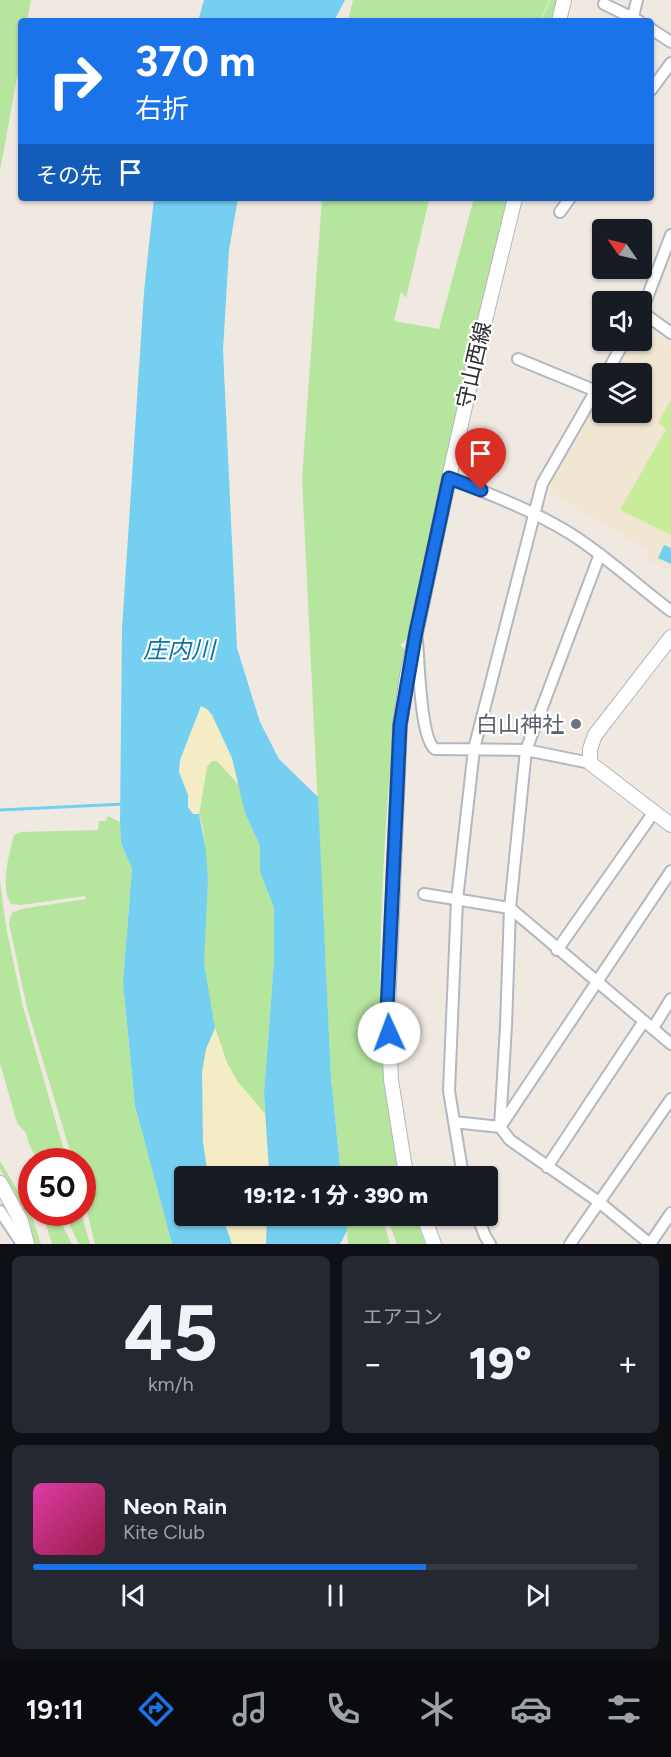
<!DOCTYPE html>
<html lang="ja">
<meta charset="utf-8">
<style>
body{margin:0;font-family:Figtree,"Noto Sans JP",sans-serif;background:#242831;color:#f1f3f6;height:100vh;display:flex;flex-direction:column;font-size:22px;white-space:nowrap}
*{box-sizing:border-box;margin:0}
p{font-size:20px;color:#9ea1a6}
.icon{flex:none;width:33px;height:33px;fill:none;stroke:currentColor;stroke-width:2;stroke-linecap:round;stroke-linejoin:round}
.map{position:relative;height:1244px;overflow:hidden}
.sheet{display:flex;flex-direction:column;gap:12px;padding:12px;background:#0d0f14;flex:1}
.sheet>*{flex:none}
.guide{position:absolute;left:18px;top:18px;width:636px;height:183px;border-radius:6px;box-shadow:0 2px 4px #0004;background:#1a73e8;color:#fff;overflow:hidden}
.needle{width:39px;rotate:304deg}
.controls{position:absolute;left:592px;top:219px;display:grid;gap:12px}
.controls a{display:grid;place-items:center;width:60px;height:60px;border-radius:6px;background:#171b24;box-shadow:0 2px 4px #0004;font-size:30px}
.speed{position:absolute;left:18px;top:1148px;display:flex;gap:12px;font-size:30px;font-weight:700;text-align:center}
.speed>*{display:grid;place-content:center;width:78px;height:78px;border-radius:50%;background:#171b24;box-shadow:0 2px 4px #0004;line-height:1}
.speed .limit{border:9px solid #d22;background:#fff;color:#111}
.pin{position:absolute;display:grid;place-items:center;width:51px;height:51px;color:#fff;margin:-62px -26px;border-radius:50% 50% 50% 0;rotate:-45deg;box-shadow:0 0 6px #0007}
.pin .icon{rotate:45deg}
.me{position:absolute;width:66px;margin:-33px;rotate:358deg;stroke-linejoin:round;filter:drop-shadow(0 0 4px #0008)}
.turn{display:flex;align-items:center;gap:21px;height:126px;padding:0 18px;font-size:27px}
.turn .icon{width:78px;height:78px;stroke-width:2.5}
.turn b{display:block;font-size:42px;line-height:51px}
.then{display:flex;align-items:center;height:57px;padding:0 18px;background:#0003;gap:12px;font-size:22px}
.big{font-size:45px;font-weight:800;line-height:1.1}
.sheet .card{flex:1;display:flex;flex-direction:column;justify-content:center;gap:9px;min-width:0;padding:0 21px;border-radius:9px;background:#242831}
.sheet .dial{align-items:center;gap:0}
.dial b{font-size:78px;line-height:1}
.song{display:flex;align-items:center;gap:18px}
.cover{width:72px;height:72px;border-radius:9px;background:linear-gradient(135deg,hsl(320 70% 55%),hsl(340 70% 35%))}
.played{height:6px;border-radius:3px;background:linear-gradient(90deg,#1a73e8 65%,#363941 65%)}
.keys{display:flex;justify-content:space-around;direction:ltr}
.heat{display:flex;justify-content:space-between;align-items:center;font-size:33px;direction:ltr}
.sheet .tiles{flex:1;display:grid;gap:12px;grid-template-columns:1fr 1fr}
.card:last-child{grid-column:span 2}
.trip{position:absolute;left:174px;top:1166px;width:324px;height:60px;border-radius:6px;background:#171b24;box-shadow:0 2px 4px #0004;font-weight:800;line-height:60px;text-align:center}
.dock{display:flex;height:96px;justify-content:space-around;align-items:center;background:#090b0e;color:#9ea1a6}
.dock .icon{width:42px;height:42px}
.dock .on{color:#1a73e8}
.dock b{font-size:27px;color:#f1f3f6}
.map>svg:first-child{display:block}
.education{fill:#f0e6d1}
.green{fill:#b6e59e}
.sand{fill:#f3ecc5}
.pitch{fill:#c9ec9a}
.water{fill:#75cff0}
.lines{fill:none;stroke-linecap:round;stroke-linejoin:round}
.stream{stroke:#75cff0;stroke-width:3}
.street-casing{stroke:#b4b7c1;stroke-width:14}
.secondary-casing{stroke:#b4b7c1;stroke-width:16}
.street{stroke:#fff;stroke-width:10}
.secondary{stroke:#fff;stroke-width:14}
.route-casing{stroke:#114b97;stroke-width:15}
.route{stroke:#1a73e8;stroke-width:10}
.worship-dot{fill:#6b7280;stroke:#fff;stroke-width:2}
.labels{text-anchor:middle;dominant-baseline:central;stroke-width:4.5;stroke-linejoin:round;paint-order:stroke}
.street-label{font-size:22px;fill:#2e2e2e;stroke:#fff}
.worship-label{font-size:22px;fill:#5b616d;stroke:#fff;text-anchor:end}
.water-label{font-size:24px;font-style:italic;fill:#0d6fa3;stroke:#fff}
</style>
<div class="map">
<svg width="671" height="1244" viewBox="0 0 671 1244">
<rect width="100%" height="100%" fill="#efe9e1"/>
<path class="education" d="M645 325 671 346V571L646 560 649 551 547 491 603 391V412H642V374L613 373 632 341 642 340V327Z"/>
<path class="green" d="M0 0H31L27 21H21V55L0 171Z
M353 0H549L540 21H348Z
M550 0H564L559 21H541Z
M322 198H449L446 201 429 200 406 298 401 292 394 321 439 329 474 198H515L416 632 400 645 407 651C391 732 386 813 382 896 379 988 375 1087 403 1176H341L331 1078 302 478Z
M212 761H217L240 786 245 813 260 846V872L274 908V961L264 1094 265 1114 238 1083 227 1063 215 1028 203 963 208 881 203 828 199 814 207 766Z
M108 816 120 822 121 843 132 869 123 982 135 1106 172 1244H95L83 1196 82 1161H73L27 1008 9 923 12 913 21 909 86 899 85 896 21 905 11 904C0 888 9 853 14 835L21 832 98 830 99 821H106Z
M0 881 6 927 22 1003 67 1161H38L29 1144 26 1133 17 1123 0 1063Z
M0 1161 30 1211 41 1244H35L25 1213 0 1169Z
M42 1212H56L72 1244H52Z
M63 1212H81L90 1244H79Z
M345 1215H382L390 1244H348Z
M386 1215H415L425 1244H397Z"/>
<path class="sand" d="M201 706 207 709 218 725 225 745 232 758 240 786 217 761H212L207 767 199 814H193L188 807V795L179 772 180 760Z
M215 1028 227 1063 238 1082 265 1114 269 1171 265 1176H208C200 1144 197 1081 206 1050 208 1043 212 1035 215 1028Z
M222 1215H267L266 1244H232Z"/>
<path class="pitch" d="M671 400V535L620 510 666 429 658 423Z"/>
<path class="water" d="M204 0H345L334 21H198Z
M154 198H238L229 250 223 350 237 648 260 722 279 759 318 797 331 1078 341 1176H265L269 1171 264 1094 274 961V908L260 872V846L245 813 232 758 212 715 207 709 201 706 180 760 179 772 188 795V807L193 814H199L206 851 208 881 204 963 215 1028 206 1049 202 1072 203 1142 208 1176H184V1215H222L232 1244H172L135 1106 123 982 132 869 121 843 120 822 122 629 144 292Z
M664 545 671 548V564L658 558Z
M267 1215H345L347 1231 340 1244H266Z"/>
<g class="lines">
<path class="stream" d="M0 810 124 804"/>
<defs>
<path id="street" d="M604 4 639 21
M632 21 637 0
M651 29 671 42
M651 90 671 63
M560 212 570 198
M642 311 671 235
M642 312 671 333
M518 359 596 391
M606 374 625 340
M449 478C490 494 534 511 571 534 607 557 638 586 671 611
M600 554 526 750 510 908 506 1026 500 1127 510 1140 599 1202 650 1244
M417 641C419 662 420 739 435 749L526 750 590 763
M424 894 510 908 671 1044
M557 950 654 812
M653 1028 671 999
M454 1122 500 1127 671 871
M547 1167 644 1021
M463 1176 449 1091 457 900 474 749 542 484 603 378
M0 1211 22 1244
M477 1215 485 1236 490 1244
M570 1244 671 1099
M650 1244 671 1213"/>
<path id="secondary" d="M559 21 564 0
M671 637 595 735 590 749V763L671 825
M408 1176 405 1168 391 1080 388 1010 400 725 407 676 449 478 476 357 515 198
M0 1183 21 1221 27 1244
M423 1215 434 1244"/>
</defs>
<use href="#street" class="street-casing"/>
<use href="#secondary" class="secondary-casing"/>
<use href="#street" class="street"/>
<use href="#secondary" class="secondary"/>
</g>
<g class="lines">
<defs>
<path id="route" d="M389 1033 387 1010 400 725 416 632 449 478 481 490"/>
</defs>
<use href="#route" class="route-casing"/>
<use href="#route" class="route"/>
</g>
<circle class="worship-dot" cx="576" cy="724" r="6"/>
<g class="labels">
<g class="street-label">
<text transform="translate(474 365) rotate(-77)">守山西線</text>
</g>
<g class="worship-label">
<text x="564" y="724">白山神社</text>
</g>
<g class="water-label">
<text x="179" y="649">庄内川</text>
</g>
</g>
</svg>
<div class="controls">
<a><svg class="needle" viewBox="-14 -14 28 28"><path d="M0-13l5 13h-10z" fill="#e53935"/><path d="M0 13l5-13h-10z" fill="#9ea1a6"/></svg></a>
<a><svg class="icon" aria-label="sound" viewBox="0 0 24 24"><path d="M4 9h4l5-4v14l-5-4H4zM17 9q2 3 0 6"/></svg></a>
<a><svg class="icon" aria-label="layers" viewBox="0 0 24 24"><path d="M12 4l9 5-9 5-9-5zM3 14l9 5 9-5"/></svg></a>
</div>
<div class="speed"><div class="limit">50</div></div>
<div class="pin" style="left:481px;top:490px;background:#d93025"><svg class="icon" aria-label="arrive" viewBox="0 0 24 24"><path d="M6 21V4h12l-3 4 3 4H6"/></svg></div>
<svg class="me" style="left:389px;top:1033px" viewBox="-20 -20 40 40"><circle r="19" fill="#fff"/><path d="M0-13L10 11 0 6-10 11z" fill="#1a73e8"/></svg>
<div class="trip">19:12 · 1 分 · 390 m</div>
<div class="guide">
<div class="turn"><svg class="icon" aria-label="right" viewBox="0 0 24 24"><path d="M7 20v-9h11M14 6l5 5-5 5"/></svg><div><b>370 m</b>右折</div></div>
<div class="then">その先<svg class="icon" aria-label="arrive" viewBox="0 0 24 24"><path d="M6 21V4h12l-3 4 3 4H6"/></svg></div>
</div>
</div>
<section class="sheet">
<div class="tiles">
<div class="card dial"><b>45</b><p>km/h</p></div>
<div class="card"><p>エアコン</p>
<div class="heat"><a>−</a><b class="big">19°</b><a>+</a></div>
</div>
<div class="card">
<div class="song"><i class="cover"></i><div><b>Neon Rain</b><p>Kite Club</p></div></div>
<div class="played"></div>
<div class="keys"><svg class="icon" aria-label="previous" viewBox="0 0 24 24"><path d="M18 5L8 12l10 7zM5 5v14"/></svg><svg class="icon" aria-label="pause" viewBox="0 0 24 24"><path d="M8 5v14M16 5v14"/></svg><svg class="icon" aria-label="next" viewBox="0 0 24 24"><path d="M6 5l10 7-10 7zM19 5v14"/></svg></div>
</div>
</div>
</section>
<nav class="dock">
<b>19:11</b>
<svg class="icon on" aria-label="directions" viewBox="0 0 24 24"><path d="M12 3l9 9-9 9-9-9zM9 14v-3h6M13 9l2 2-2 2"/></svg>
<svg class="icon" aria-label="music" viewBox="0 0 24 24"><path d="M9 18V5l10-2v13"/><circle cx="6" cy="18" r="3"/><circle cx="16" cy="16" r="3"/></svg>
<svg class="icon" aria-label="phone" viewBox="0 0 24 24"><path d="M5 4h4l2 5-3 2q2 4 5 5l2-3 5 2v4C11 20 4 13 5 4z"/></svg>
<svg class="icon" aria-label="climate" viewBox="0 0 24 24"><path d="M12 3v18M4 7l16 10M4 17L20 7"/></svg>
<svg class="icon" aria-label="car" viewBox="0 0 24 24"><path d="M5 17H2v-5l4-1 3-4h7l3 4 3 1v5h-3M9 17h6M6 11h13"/><circle cx="7" cy="17" r="2"/><circle cx="17" cy="17" r="2"/></svg>
<svg class="icon" aria-label="filters" viewBox="0 0 24 24"><path d="M4 7h16M4 17h16"/><circle cx="9" cy="7" r="2"/><circle cx="15" cy="17" r="2"/></svg>
</nav>
